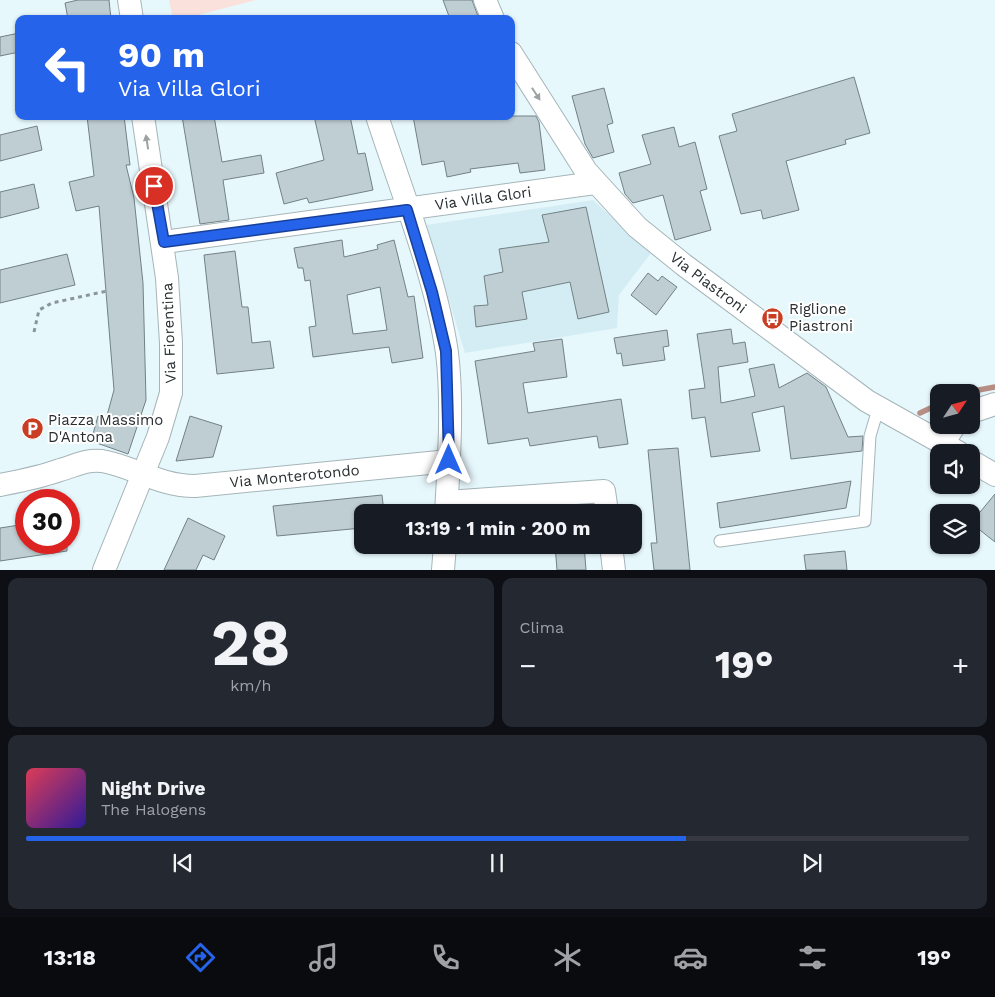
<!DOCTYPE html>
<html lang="it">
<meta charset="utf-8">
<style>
body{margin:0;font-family:"Work Sans",sans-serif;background:#242831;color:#f1f3f6;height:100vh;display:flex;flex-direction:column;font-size:19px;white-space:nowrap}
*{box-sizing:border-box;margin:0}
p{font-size:16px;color:#9ea1a6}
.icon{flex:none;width:28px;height:28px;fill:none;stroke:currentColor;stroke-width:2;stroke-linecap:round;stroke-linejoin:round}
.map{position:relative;height:570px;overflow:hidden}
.drawer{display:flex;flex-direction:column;gap:8px;padding:8px;background:#0d0f14;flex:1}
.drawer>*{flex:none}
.banner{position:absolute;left:15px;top:15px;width:500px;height:105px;border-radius:10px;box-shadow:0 1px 4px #0004;background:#2563eb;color:#fff;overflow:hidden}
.needle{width:32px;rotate:54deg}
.buttons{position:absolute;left:930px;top:384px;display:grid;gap:10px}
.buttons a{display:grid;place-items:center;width:50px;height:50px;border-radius:10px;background:#171b24;box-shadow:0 1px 4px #0004;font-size:25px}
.speed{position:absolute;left:15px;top:489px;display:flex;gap:10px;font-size:25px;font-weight:700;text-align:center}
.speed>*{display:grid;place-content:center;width:65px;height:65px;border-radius:50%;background:#171b24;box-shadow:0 1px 4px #0004;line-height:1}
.speed .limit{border:8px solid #d22;background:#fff;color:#111}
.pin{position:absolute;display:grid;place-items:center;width:42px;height:42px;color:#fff;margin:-21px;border:2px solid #fff;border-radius:50%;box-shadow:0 1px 5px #0007}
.me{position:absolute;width:55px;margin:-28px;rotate:0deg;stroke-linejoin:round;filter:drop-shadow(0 0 4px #0008)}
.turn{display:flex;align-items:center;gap:18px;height:105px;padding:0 20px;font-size:22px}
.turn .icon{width:65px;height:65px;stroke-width:2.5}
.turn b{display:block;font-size:35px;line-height:42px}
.big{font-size:38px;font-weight:700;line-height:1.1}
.drawer .card{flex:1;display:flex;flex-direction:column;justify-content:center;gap:8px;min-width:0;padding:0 18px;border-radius:10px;background:#242831}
.drawer .dial{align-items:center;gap:0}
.dial b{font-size:65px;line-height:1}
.song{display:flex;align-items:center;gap:15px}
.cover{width:60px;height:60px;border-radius:8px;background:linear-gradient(135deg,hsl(350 70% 55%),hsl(250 70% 35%))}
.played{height:5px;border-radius:2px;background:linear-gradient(90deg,#2563eb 70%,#363941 70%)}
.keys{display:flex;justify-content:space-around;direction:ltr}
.heat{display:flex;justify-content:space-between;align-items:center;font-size:28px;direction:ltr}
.drawer .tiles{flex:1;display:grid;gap:8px;grid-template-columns:1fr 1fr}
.card:last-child{grid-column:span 2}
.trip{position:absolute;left:354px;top:504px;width:288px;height:50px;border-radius:10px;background:#171b24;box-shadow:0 1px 4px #0004;font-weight:700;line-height:50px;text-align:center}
.tabs{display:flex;height:80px;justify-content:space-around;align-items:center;background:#090b0e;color:#9ea1a6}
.tabs .icon{width:35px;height:35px}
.tabs .on{color:#2563eb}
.tabs b{font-size:22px;color:#f1f3f6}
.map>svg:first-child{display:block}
.built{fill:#d4edf4}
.green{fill:#fae1db}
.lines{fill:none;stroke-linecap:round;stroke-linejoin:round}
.stream{stroke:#b68e84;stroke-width:5.5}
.building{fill:#beced2;stroke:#728185;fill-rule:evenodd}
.lane-casing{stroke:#a5b5b9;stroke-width:13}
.street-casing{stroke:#a5b5b9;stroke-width:24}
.path{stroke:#899598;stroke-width:3;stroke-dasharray:4 4;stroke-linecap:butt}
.lane{stroke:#fff;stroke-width:11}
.street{stroke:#fff;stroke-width:22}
.oneway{fill:#9ea1a2}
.route-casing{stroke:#184099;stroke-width:12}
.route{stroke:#2563eb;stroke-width:9}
.labels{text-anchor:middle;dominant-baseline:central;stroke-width:4;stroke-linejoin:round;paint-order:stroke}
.street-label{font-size:15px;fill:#282e30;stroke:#fff}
.poi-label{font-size:15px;fill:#282e30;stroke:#fff;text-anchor:start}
</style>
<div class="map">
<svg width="995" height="570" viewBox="0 0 995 570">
<rect width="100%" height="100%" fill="#e7f8fc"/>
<path class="built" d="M593 200 651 253 619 295 617 328 465 353 426 225Z"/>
<path class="green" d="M169 0H256L183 19H173Z"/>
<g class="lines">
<path class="stream" d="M968 392 995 387
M920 413 939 404"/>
</g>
<path class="building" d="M78 0H109L111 19H68L65 3Z
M443 0H472L479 19H450Z
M19 33V52L0 56V37Z
M854 77 870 133 845 140 846 144 786 161 799 210 763 219 761 210 741 214 719 136 737 131 732 114Z
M604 88 613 123 607 125 614 152 593 158 585 144 572 96Z
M87 116H124L130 165H126L134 198 143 283 146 400 128 454 91 441 98 416 106 419 114 390 99 206 76 211 69 182 94 176Z
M182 116H214L222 162 261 155 264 173 223 180 229 220 200 224Z
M314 116H350L358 154 365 153 373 190 309 203 307 198 284 204 276 173 324 160Z
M413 116H536L539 122 545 170 520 173 518 163 470 169 471 172 447 177 444 161 422 165Z
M37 126 42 150 0 161V135Z
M674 127 679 147 695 142 707 189 700 191 711 230 675 240 663 195 633 203 625 194 619 173 651 164 642 135Z
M34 184 39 208 0 218V192Z
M586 207 609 312 578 319 570 282 522 292 527 319 476 327 474 306 488 305 484 276 503 272 499 249 549 242 542 215Z
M342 240 344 257 378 249 377 245 394 240 408 297 414 296 423 358 392 363 389 347 313 357 309 327 316 326 310 280 305 281 303 268H298L294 248ZM380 287 387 330 353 334 347 295Z
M235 251 242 307H248L252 343 270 341 274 368 217 374 204 255Z
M67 254 75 285 0 303V270Z
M648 273 658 281 662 276 677 287 656 315 631 295Z
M731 329 733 344 745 342 748 362 718 367 721 403 755 396 749 369 774 364 779 388 807 373 826 387 848 437 863 436 862 451 791 459 784 406 752 413 760 451 711 457 705 417 692 419 689 390 705 388 697 334Z
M667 330 669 346 663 347 665 360 623 366 621 353 617 354 614 338Z
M562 339 567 377 523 383 528 413 621 399 628 444 599 448 597 436 530 446 528 438 488 444 475 361 535 351 533 343Z
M190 416 222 426 213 457 176 461Z
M678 448 690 570H654L651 543H657L648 450Z
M851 481 846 508 720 528 717 503Z
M995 494V542L971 523Z
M382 495 384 512H362V528L277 536 273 506Z
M188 518 225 536 214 560 203 555 196 570H164Z
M26 524V542H67V551L0 561V528Z
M555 545H584L586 570H557Z
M845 551 847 570H806L804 555Z"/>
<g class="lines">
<defs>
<path id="lane" d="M720 541 865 521 870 436 878 409"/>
<g id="street">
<path d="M129 0 132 19"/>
<path d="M485 0 493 19"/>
<path id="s1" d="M511 53 586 171 637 227 684 265 867 401 958 452"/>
<path d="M377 116C401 190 436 277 447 353 453 400 449 464 446 512"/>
<path id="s2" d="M164 242 595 183"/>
<path d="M971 412 995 404"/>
<path d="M943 443 955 425"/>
<path d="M971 461 995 475"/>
<path id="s3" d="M0 485C20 481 41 477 60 470 75 466 86 459 102 461 135 467 159 486 195 486L449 461"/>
<path d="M447 502 604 491 607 512"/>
<path d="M611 545 614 570"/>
<path d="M104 570 158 437 171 393V343L167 278 143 116"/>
<path d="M443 570 445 545"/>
</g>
</defs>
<use href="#lane" class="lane-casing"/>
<use href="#street" class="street-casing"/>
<path class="path" d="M34 332 39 310 52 303 107 291"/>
<use href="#lane" class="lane"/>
<use href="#street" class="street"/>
</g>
<defs><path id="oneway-solid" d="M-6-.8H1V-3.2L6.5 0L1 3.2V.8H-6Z" transform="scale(1.25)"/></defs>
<g class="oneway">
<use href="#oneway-solid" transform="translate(536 94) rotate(57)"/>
<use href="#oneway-solid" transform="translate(147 142) rotate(-99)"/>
</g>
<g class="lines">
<defs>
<path id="route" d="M154 186 164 242 407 210 432 292 446 351 449 460"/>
</defs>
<use href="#route" class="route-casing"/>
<use href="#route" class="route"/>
</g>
<defs>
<symbol id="bus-disc" viewBox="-11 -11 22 22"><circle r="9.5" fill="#c93e23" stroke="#fff"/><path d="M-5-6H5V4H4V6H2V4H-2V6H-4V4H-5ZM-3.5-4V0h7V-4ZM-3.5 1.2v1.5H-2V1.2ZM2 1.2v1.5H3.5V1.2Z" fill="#fff"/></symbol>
<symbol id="parking-disc" viewBox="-11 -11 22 22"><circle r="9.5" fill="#c93e23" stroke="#fff"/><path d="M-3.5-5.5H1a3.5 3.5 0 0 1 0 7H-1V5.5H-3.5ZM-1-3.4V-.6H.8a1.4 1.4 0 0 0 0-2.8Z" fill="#fff"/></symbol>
</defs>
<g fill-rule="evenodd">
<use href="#bus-disc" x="760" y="306" width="25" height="25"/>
<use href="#parking-disc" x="20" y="416" width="25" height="25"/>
</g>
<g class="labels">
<g class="street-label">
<text stroke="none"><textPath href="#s2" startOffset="322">Via Villa Glori</textPath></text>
<text stroke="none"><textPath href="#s1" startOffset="306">Via Piastroni</textPath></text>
<text transform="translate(169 333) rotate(-92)">Via Fiorentina</text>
<text stroke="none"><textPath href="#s3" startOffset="302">Via Monterotondo</textPath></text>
</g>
<g class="poi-label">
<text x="789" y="309">Riglione<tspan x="789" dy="17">Piastroni</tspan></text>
<text x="48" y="420">Piazza Massimo<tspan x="48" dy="17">D'Antona</tspan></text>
</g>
</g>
</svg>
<div class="buttons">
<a><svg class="needle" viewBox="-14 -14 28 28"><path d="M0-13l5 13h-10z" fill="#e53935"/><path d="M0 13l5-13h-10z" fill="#9ea1a6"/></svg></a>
<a><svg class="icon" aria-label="sound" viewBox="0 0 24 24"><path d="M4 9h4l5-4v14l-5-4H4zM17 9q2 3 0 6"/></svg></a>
<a><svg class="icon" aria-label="layers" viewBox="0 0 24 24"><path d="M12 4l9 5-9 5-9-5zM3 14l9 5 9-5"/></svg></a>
</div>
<div class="speed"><div class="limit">30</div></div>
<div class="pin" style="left:154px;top:186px;background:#d93025"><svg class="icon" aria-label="arrive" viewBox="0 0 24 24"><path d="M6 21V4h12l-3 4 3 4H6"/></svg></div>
<svg class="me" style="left:449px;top:460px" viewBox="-20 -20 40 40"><path d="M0-17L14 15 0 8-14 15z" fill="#2563eb" stroke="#fff" stroke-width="4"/></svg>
<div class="trip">13:19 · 1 min · 200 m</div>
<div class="banner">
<div class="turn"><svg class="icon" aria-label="left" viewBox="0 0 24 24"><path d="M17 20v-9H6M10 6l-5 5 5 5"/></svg><div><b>90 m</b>Via Villa Glori</div></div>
</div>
</div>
<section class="drawer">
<div class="tiles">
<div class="card dial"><b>28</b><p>km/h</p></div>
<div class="card"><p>Clima</p>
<div class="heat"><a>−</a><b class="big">19°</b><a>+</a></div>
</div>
<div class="card">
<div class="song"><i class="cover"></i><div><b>Night Drive</b><p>The Halogens</p></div></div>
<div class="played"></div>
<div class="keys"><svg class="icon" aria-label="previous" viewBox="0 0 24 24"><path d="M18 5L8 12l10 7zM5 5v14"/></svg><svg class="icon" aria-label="pause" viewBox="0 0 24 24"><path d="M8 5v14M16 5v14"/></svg><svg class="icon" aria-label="next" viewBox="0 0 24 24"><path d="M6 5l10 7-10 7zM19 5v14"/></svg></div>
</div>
</div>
</section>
<nav class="tabs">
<b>13:18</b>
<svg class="icon on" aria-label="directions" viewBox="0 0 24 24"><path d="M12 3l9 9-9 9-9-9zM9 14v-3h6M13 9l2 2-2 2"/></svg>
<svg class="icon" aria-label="music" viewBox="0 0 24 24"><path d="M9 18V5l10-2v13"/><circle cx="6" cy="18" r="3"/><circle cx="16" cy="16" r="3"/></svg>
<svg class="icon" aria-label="phone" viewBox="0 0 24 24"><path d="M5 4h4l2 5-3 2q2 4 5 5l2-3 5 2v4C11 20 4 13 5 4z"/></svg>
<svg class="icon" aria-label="climate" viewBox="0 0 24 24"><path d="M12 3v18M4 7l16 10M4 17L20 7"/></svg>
<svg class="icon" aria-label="car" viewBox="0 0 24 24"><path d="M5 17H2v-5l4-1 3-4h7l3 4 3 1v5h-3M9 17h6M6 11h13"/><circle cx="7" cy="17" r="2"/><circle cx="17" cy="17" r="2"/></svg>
<svg class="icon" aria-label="filters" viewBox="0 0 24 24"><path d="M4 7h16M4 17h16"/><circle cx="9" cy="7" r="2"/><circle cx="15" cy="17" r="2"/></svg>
<b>19°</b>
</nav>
